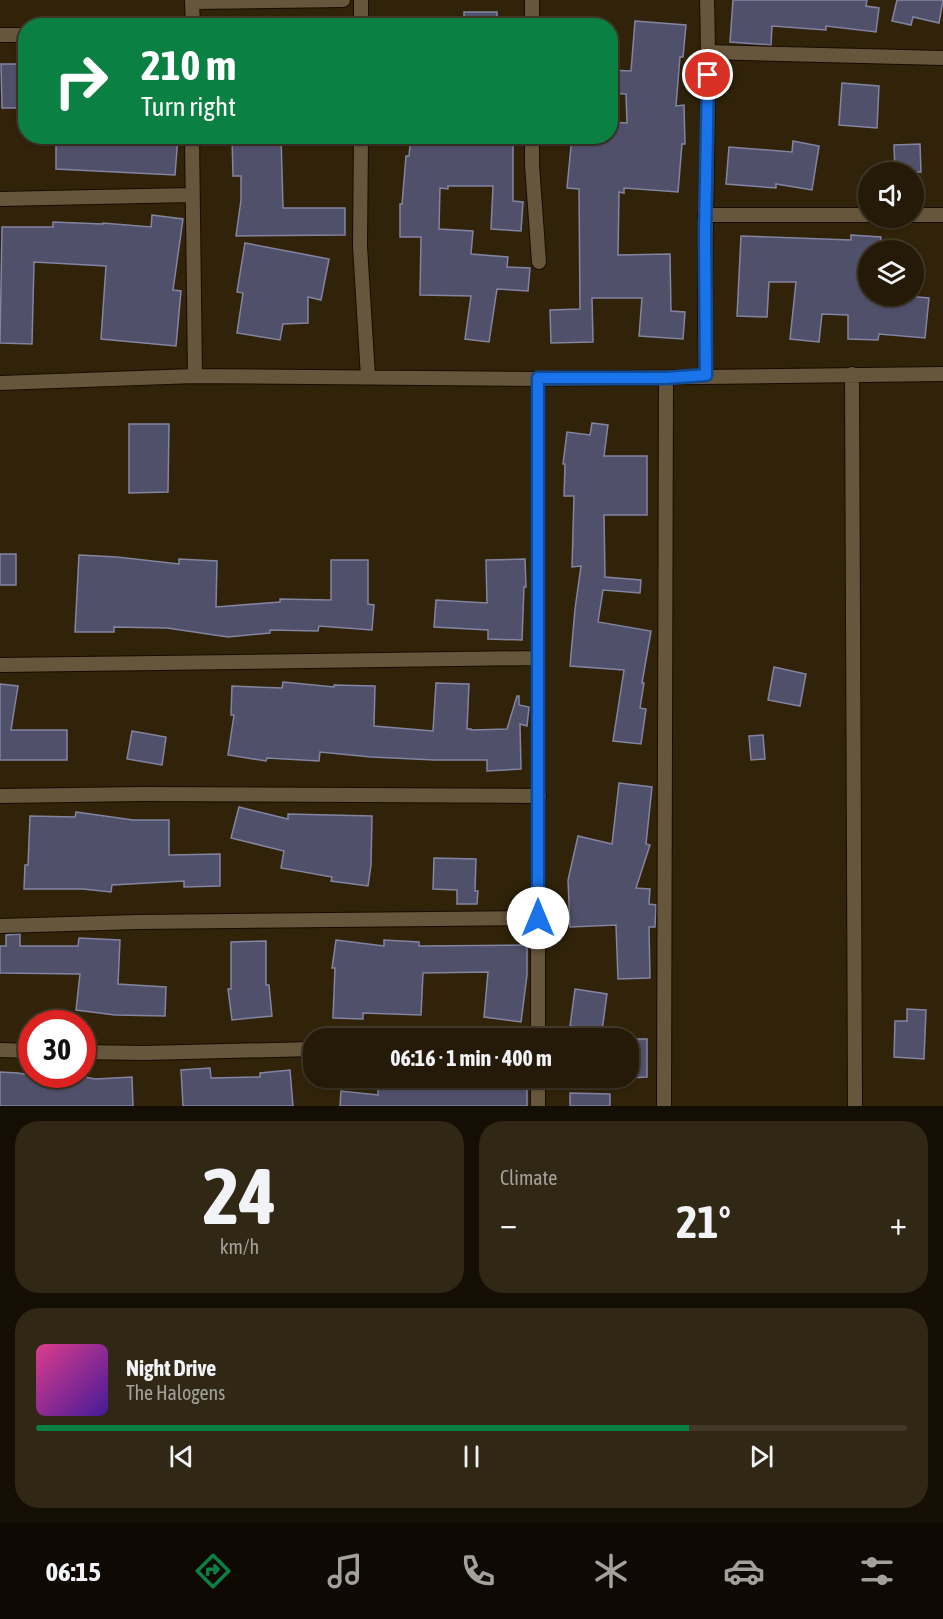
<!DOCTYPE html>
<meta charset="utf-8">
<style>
body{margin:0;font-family:"Asap Condensed",sans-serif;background:#302715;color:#f1f3f6;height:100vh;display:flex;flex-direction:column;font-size:22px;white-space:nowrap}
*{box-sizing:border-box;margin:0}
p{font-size:20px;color:#a3a19b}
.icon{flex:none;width:33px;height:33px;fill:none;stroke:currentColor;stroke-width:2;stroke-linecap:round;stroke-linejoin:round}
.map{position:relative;height:1106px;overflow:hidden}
.side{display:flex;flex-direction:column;gap:15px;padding:15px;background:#140e04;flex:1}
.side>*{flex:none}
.guide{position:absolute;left:18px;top:18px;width:600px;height:126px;border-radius:24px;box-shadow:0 2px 4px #0004,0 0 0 2px #413828;background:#0b8043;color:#fff;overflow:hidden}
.controls{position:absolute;left:858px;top:162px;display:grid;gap:12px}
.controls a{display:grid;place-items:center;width:66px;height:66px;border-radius:50%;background:#241a07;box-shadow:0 2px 4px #0004,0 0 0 2px #413828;font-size:30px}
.speed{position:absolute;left:18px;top:1010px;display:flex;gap:12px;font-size:30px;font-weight:700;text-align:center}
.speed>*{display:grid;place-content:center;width:78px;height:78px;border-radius:50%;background:#241a07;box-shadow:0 2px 4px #0004,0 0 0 2px #413828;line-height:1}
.speed .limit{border:9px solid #d22;background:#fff;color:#111}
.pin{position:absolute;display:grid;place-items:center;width:51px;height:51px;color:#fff;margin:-26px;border:3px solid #fff;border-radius:50%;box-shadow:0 2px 6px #0007}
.me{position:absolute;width:66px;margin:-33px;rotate:0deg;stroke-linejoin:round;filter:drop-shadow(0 0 4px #0008)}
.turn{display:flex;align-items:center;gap:21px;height:126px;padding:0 24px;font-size:27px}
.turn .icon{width:78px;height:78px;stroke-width:2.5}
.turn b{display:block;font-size:42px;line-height:51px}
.big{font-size:45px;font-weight:700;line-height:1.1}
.side .tile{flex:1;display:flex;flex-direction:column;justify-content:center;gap:9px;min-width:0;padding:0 21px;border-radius:24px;background:#302715}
.side .dial{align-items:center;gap:0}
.dial b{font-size:78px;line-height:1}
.song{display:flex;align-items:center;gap:18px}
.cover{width:72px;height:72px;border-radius:9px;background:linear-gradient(135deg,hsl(330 70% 55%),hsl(260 70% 35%))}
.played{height:6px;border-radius:3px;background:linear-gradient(90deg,#0b8043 75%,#413828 75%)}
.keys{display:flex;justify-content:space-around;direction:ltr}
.heat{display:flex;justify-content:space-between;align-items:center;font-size:33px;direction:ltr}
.side .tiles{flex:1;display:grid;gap:15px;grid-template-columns:1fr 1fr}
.tile:last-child{grid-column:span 2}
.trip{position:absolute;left:303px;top:1028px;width:336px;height:60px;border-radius:24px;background:#241a07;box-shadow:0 2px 4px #0004,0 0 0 2px #413828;font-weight:700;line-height:60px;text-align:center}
.menu{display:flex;height:96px;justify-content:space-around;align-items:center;background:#0e0a03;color:#a3a19b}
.menu .icon{width:42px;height:42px}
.menu .selected{color:#0b8043}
.menu b{font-size:27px;color:#f1f3f6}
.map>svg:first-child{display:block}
.building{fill:#50506b;stroke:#8384a2;stroke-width:1.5}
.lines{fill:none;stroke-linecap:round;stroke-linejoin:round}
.minor-casing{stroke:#180c00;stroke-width:16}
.minor{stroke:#66573c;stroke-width:14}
.route-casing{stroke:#114b97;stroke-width:15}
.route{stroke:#1a73e8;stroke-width:10}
</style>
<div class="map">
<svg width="943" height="1106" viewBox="0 0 943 1106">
<rect width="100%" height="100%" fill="#302309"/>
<path class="building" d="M733 0H867L866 6 879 8 876 32 826 26V30L772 26 771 45 730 42Z
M897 0H943L939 23 913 17 911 25 892 21Z
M464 12H497V26H464Z
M635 21 686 25 683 57H680L676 106 684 105 685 144H682L678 192 624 188V193L619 192 618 255 670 254 671 311 685 312 683 339 639 336 642 298H592L593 342 551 343 550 310 580 309 579 189 567 188 572 136H610V122L627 123 626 94 610 93V70L631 71Z
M1 64H26V108H2Z
M842 83 879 86 877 128 839 125Z
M56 136H178L175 175 56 169Z
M232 136H281L283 208H345V235L236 236 241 200V176H233Z
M411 136H513V201L523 202 521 231 491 229 493 186H448V189L440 188 439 229 473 231 471 254 508 257 507 267 530 268 528 291 497 289 489 342 465 339 471 296 420 295 421 237H400V204H402L406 156H409Z
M793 141 819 146 812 190 776 184V188L726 184 729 147 792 152Z
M920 144 921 172H895L894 145Z
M152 215 183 219 173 290 181 291 176 346 101 339 106 266 34 262 32 344 0 343 2 227H53V222L103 224V223L151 227Z
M851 235 881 237 880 250H868V298L896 299V296H905L929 298 925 338 879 334 878 340 848 339V315L822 314 819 342 790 339 796 282H769L767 317 737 316 741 236 851 240Z
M245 243 329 259 321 300 308 297V323L283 324 280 340 237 333 243 293 237 292Z
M592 423 608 425 604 456H647V515H604L605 577 641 580 640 593 603 590 598 622 651 631 642 683H644L640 708 646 709 641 744 613 741 624 670 570 666 575 609 581 566 572 567 574 496H564L565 464H563L567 432 590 435Z
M129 424H169L168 492 129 493Z
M0 554H16V585H0Z
M79 555 117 557 179 564V559L217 561 216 607 280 602V599L331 600V560H368V604L374 605 372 630 319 626 318 631 270 630V633L228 637 167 628 114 627V632H75Z
M525 559 526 587H524L522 640 488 639V630L434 627 436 600 487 603 486 560Z
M774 667 806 674 800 706 768 700Z
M283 682 334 687V685L375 686 374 726 433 731 436 683 469 684 467 729H471V730L507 729 517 696H519V705L529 707 527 726 520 724 521 769 487 771V760H435L371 757 320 752 319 761 267 758 266 761 228 755 234 715H231L232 686 282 688Z
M0 684 18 686 11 730H67V760H0Z
M132 731 166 737 162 765 127 759Z
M763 735 765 759 751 760 749 736Z
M619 783 652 787 646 844 650 845 636 888 650 889 649 904 656 905 655 927H649L650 978 618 979 616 925 570 927 568 880 578 836 612 844Z
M239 807 288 819V814L372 816 371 865 368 886 331 881 332 877 281 868 284 851 231 838Z
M76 812 133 820H169V855L220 854V886L184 887V881L112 885 111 892 83 889H24L25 865H28L30 816 75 817Z
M434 858 476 859 475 891H478L477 904H457V890L433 889Z
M20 934V946H78L79 938 120 940 118 984 166 987 165 1016 115 1015 76 1010 80 974 0 973V946H6V935Z
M336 940 384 946V940L419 942V946L527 945V975L521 1022 484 1017 488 972 423 973 421 1015 363 1013V1019L333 1018 335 968H332Z
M266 941V985H269L272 1016 232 1020 228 989H231V942Z
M575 989 607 994 602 1031 570 1026Z
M907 1009 926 1010 924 1059 894 1057 895 1021H907Z
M628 1039H647V1077L628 1078Z
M210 1068 211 1078 260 1077V1073L290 1070 293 1106H183L181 1070Z
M0 1072 18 1073 69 1081 70 1074 95 1079 132 1077 133 1106H0Z
M378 1077H445V1080L486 1078V1080H527V1106H340L341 1091 378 1095Z
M570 1093 610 1094V1106H570Z"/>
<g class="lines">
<defs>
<path id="minor" d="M192 0 193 26
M192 2 343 0
M361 26V0
M532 26V0
M0 35H26
M708 52 943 58
M192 136 195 376
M361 136 360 246 368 377
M532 136V165L539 262
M0 199 191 195
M705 215H868
M914 215H943
M852 374 855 1106
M706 375C702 250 711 125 707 0
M0 383 195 376 538 379 943 374
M0 665 538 658
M0 796 143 794 539 796
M0 926 137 922 539 918
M538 1038V379
M0 1050 32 1051
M82 1052 144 1053 314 1049
M538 1077V1106
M664 1106 666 378"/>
</defs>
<use href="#minor" class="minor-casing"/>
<use href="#minor" class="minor"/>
</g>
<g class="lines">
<defs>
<path id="route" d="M538 918V378H666L706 375 705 235 708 75"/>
</defs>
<use href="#route" class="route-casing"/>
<use href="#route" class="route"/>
</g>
</svg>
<div class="controls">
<a><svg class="icon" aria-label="sound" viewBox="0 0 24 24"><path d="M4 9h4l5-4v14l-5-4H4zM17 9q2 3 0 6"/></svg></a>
<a><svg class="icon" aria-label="layers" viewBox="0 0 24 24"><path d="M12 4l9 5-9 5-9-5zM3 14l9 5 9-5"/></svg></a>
</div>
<div class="speed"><div class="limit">30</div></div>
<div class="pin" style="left:708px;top:75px;background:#d93025"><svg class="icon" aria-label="arrive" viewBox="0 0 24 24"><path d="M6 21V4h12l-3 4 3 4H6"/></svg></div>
<svg class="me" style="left:538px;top:918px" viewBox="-20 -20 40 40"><circle r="19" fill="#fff"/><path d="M0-13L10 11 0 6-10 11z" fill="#1a73e8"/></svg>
<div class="trip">06:16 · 1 min · 400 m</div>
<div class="guide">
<div class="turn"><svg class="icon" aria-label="right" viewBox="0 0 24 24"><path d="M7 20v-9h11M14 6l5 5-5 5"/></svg><div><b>210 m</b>Turn right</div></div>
</div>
</div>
<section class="side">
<div class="tiles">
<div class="tile dial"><b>24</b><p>km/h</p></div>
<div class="tile"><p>Climate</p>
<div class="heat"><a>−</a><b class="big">21°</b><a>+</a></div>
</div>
<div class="tile">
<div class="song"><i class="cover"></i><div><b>Night Drive</b><p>The Halogens</p></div></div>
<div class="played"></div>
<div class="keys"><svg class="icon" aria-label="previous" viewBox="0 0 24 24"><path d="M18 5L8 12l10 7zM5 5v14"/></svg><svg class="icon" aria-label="pause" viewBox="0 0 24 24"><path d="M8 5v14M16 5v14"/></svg><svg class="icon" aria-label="next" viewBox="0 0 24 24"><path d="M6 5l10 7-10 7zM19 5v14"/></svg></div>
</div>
</div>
</section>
<nav class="menu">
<b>06:15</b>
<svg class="icon selected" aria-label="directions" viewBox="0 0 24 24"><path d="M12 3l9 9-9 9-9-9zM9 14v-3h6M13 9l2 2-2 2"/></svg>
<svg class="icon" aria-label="music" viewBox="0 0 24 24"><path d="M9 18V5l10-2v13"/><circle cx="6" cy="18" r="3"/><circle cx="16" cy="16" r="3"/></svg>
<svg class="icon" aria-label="phone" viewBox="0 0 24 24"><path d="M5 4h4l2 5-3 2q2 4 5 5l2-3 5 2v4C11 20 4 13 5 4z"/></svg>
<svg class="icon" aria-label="climate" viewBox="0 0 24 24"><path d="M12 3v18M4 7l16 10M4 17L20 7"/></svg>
<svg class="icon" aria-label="car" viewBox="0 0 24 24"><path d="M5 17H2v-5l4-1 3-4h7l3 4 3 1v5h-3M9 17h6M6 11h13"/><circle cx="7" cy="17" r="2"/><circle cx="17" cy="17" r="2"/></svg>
<svg class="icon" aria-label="filters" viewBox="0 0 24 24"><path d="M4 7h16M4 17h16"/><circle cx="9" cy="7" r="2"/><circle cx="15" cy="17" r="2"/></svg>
</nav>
